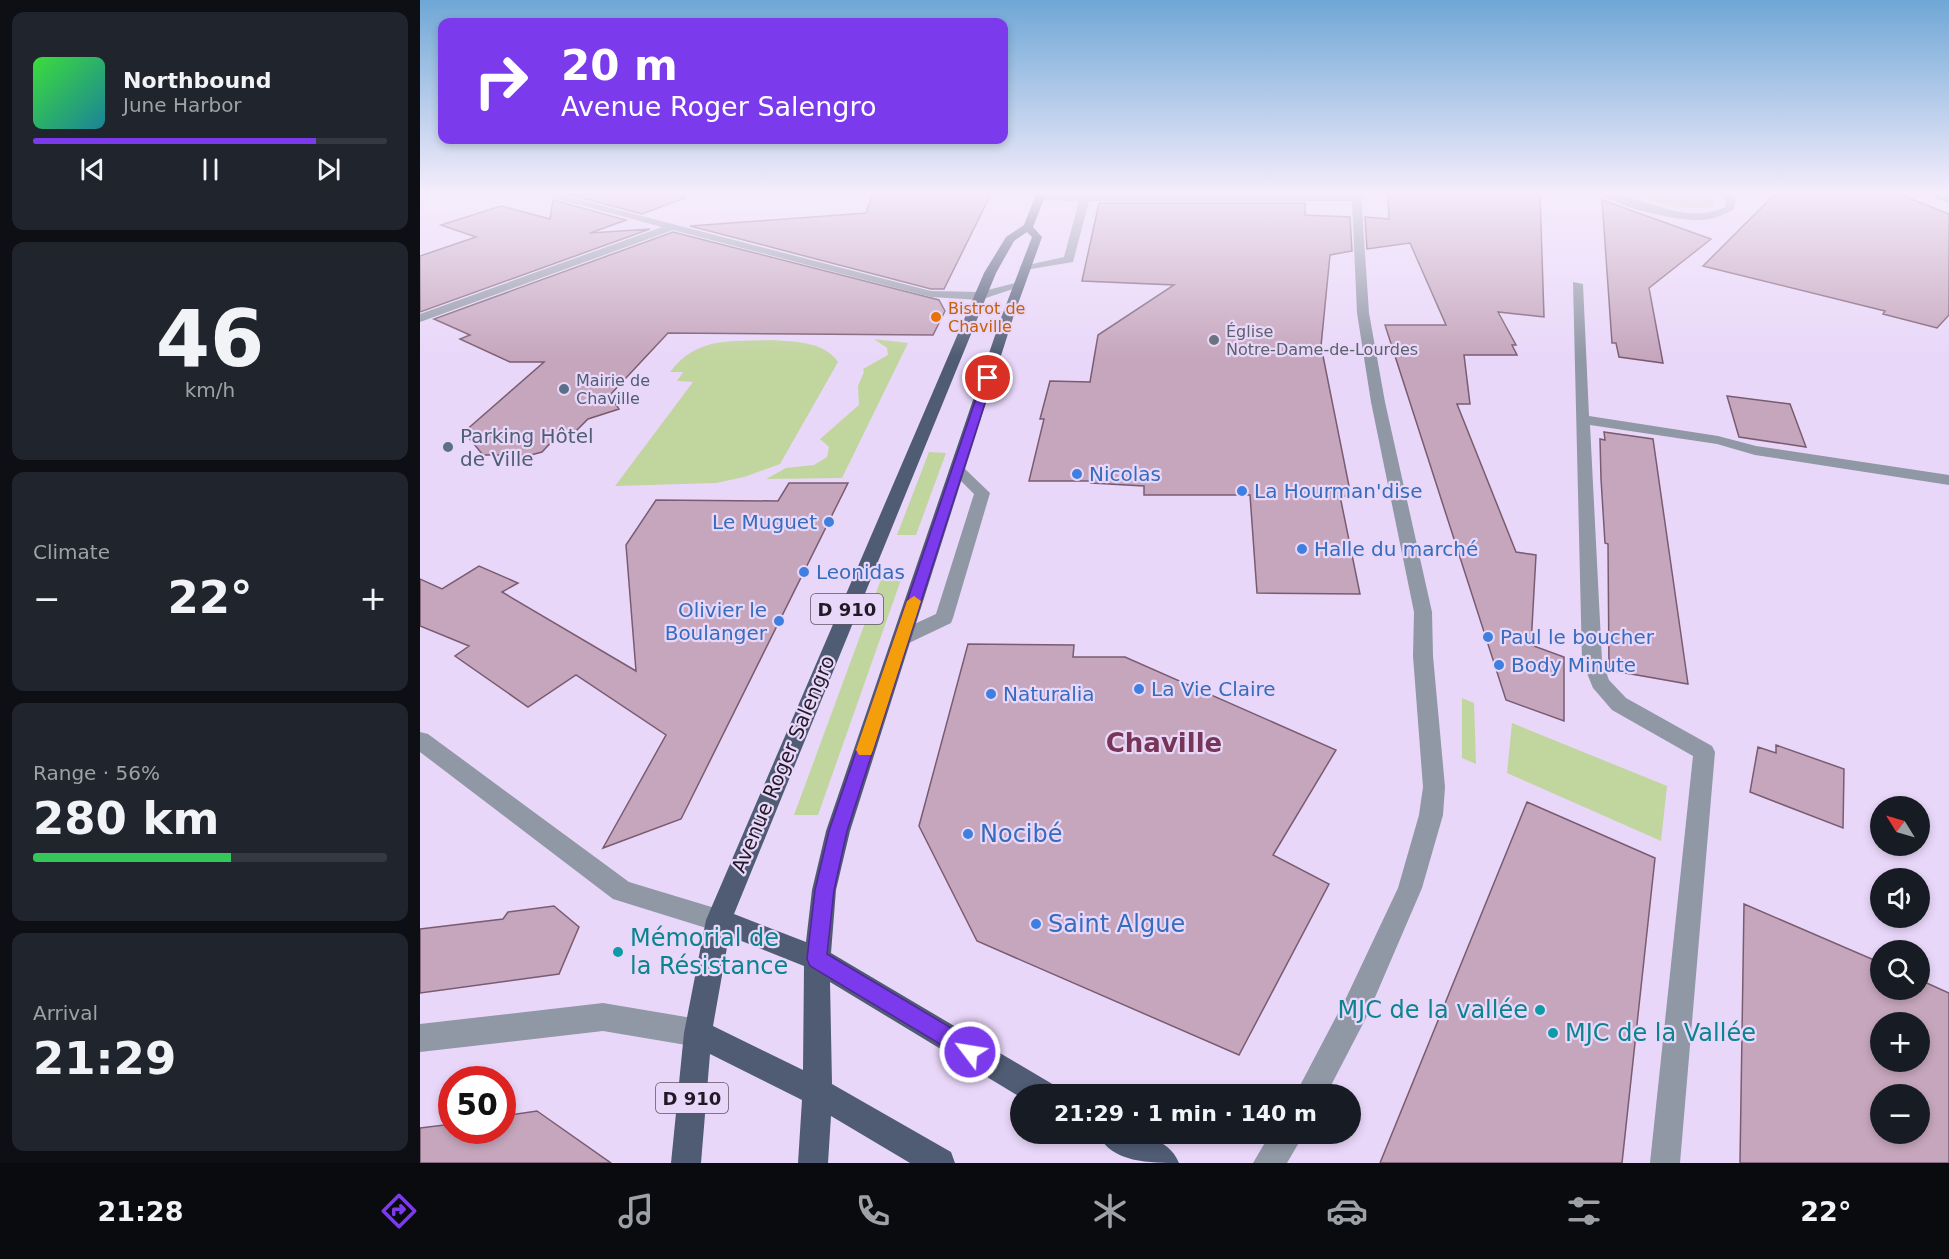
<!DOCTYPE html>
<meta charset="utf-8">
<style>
body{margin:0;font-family:"DejaVu Sans",sans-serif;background:#20242c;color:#f1f3f6;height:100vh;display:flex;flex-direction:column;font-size:22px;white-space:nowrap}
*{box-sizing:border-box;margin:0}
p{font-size:20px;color:#9ea1a6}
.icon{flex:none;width:33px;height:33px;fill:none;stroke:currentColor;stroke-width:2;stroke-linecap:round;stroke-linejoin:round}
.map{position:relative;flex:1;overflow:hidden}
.details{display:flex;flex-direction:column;gap:12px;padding:12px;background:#0d0f14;width:420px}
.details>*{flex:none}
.banner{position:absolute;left:18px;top:18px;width:570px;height:126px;border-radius:12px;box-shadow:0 3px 9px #0003;background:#7c3aed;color:#fff;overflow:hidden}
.needle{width:39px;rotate:307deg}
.buttons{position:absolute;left:1450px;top:796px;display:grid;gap:12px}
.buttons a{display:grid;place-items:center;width:60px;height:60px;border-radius:50%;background:#171b24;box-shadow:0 3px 9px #0003;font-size:30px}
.speed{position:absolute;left:18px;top:1066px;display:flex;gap:12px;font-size:30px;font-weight:700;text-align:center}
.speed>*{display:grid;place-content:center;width:78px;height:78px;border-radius:50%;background:#171b24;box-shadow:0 3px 9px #0003;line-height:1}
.speed .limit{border:9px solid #d22;background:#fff;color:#111}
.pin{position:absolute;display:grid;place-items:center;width:51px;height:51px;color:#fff;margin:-26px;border:3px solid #fff;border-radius:50%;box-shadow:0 2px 6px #0007}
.me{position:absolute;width:66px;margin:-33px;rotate:301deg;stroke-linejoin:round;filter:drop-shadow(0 0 4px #0008)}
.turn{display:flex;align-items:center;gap:21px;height:126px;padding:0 24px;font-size:27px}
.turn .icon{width:78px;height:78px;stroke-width:2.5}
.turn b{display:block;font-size:42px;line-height:51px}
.big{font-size:45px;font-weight:800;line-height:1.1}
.details .widget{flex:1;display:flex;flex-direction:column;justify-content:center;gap:9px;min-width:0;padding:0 21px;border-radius:12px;background:#20242c}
.details .dial{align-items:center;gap:0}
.dial b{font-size:78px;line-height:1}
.song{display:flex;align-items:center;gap:18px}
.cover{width:72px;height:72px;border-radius:9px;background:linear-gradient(135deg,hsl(120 70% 55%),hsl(190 70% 35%))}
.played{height:6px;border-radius:3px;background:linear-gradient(90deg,#7c3aed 80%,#363941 80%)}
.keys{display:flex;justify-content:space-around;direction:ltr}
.heat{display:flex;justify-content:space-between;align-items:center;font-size:33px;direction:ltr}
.charge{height:9px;border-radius:4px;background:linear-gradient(90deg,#34c759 56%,#363941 0)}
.trip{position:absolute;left:590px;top:1084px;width:351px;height:60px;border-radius:30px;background:#171b24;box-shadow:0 3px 9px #0003;font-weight:800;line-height:60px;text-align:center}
.menu{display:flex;height:96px;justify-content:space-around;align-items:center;background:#090b0e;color:#9ea1a6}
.menu .icon{width:42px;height:42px}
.menu .on{color:#7c3aed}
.menu b{font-size:27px;color:#f1f3f6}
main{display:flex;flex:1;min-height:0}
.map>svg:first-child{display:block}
.green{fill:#c1d59e}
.building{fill:#c6a6bd;stroke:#795c71;stroke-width:1.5;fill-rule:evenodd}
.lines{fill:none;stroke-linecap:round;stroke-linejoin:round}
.minor{fill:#9097a5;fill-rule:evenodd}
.major{fill:#505c74;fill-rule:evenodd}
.route{fill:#7c3aed;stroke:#51269a;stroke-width:1.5}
.slow{fill:#f59e0b}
.food-dot{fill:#e8710a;stroke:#e9d7f9;stroke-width:2}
.worship-dot{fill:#6b7280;stroke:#e9d7f9;stroke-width:2}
.service-dot{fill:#5c6f8a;stroke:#e9d7f9;stroke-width:2}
.shop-dot{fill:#3f7fe0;stroke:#e9d7f9;stroke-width:2}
.culture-dot{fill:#0f9aa8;stroke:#e9d7f9;stroke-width:2}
.labels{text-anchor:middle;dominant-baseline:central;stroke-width:4.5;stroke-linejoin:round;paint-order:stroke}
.far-food-label{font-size:16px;fill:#c56008;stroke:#e9d7f9;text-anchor:start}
.far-worship-label{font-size:16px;fill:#5b616d;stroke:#e9d7f9;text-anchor:start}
.far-service-label{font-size:16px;fill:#4e5e75;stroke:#e9d7f9;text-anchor:start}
.shield{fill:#e9d7f9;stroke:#5d5365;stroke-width:1.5}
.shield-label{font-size:18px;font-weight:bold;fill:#211a26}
.service-label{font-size:20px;fill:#4e5e75;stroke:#e9d7f9;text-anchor:start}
.shop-label{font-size:20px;fill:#366cbe;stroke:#e9d7f9;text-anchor:start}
.street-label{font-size:20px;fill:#211a26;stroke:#e9d7f9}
.near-shop-label{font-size:24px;fill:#366cbe;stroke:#e9d7f9;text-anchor:start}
.near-culture-label{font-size:24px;fill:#0d838f;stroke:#e9d7f9;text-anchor:start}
.district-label{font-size:26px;font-weight:bold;fill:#773657;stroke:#e9d7f9}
</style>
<main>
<section class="details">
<div class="widget">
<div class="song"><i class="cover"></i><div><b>Northbound</b><p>June Harbor</p></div></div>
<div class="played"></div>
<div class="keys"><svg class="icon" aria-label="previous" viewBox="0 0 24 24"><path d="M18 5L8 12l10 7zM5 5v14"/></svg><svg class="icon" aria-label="pause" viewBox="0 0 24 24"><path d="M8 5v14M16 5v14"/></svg><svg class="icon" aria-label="next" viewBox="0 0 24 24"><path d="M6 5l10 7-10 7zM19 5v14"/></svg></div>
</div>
<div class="widget dial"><b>46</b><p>km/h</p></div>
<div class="widget"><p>Climate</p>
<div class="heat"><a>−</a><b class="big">22°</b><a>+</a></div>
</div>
<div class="widget"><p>Range · 56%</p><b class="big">280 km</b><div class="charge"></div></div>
<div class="widget"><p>Arrival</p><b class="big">21:29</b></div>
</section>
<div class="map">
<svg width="1529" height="1163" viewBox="0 0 1529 1163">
<rect width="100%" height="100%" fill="#e9d7f9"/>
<path class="green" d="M1214 194H1288L1295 200 1292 207C1260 210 1244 206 1214 194Z
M454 339 488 343 422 478 346 479 366 468 394 465 407 457 409 447 400 439 439 405 438 386 444 372 443 369 468 355 467 348Z
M352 340C376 342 403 341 418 362L360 464 324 477 296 483 195 486 273 382 257 381 263 372H250C278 336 309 342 352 340Z
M509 452 526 453 496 535H477Z
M463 574H483L398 815H374Z
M1042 698 1054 703 1056 764 1042 758Z
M1092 723 1247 786 1241 841 1087 773Z"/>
<path class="building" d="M147 194H264L265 198 222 214Z
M453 194H571L524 289H511L270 226 446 213Z
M968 194H1120L1124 317 1078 312 1096 345H1092L1097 355H1044L1050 404H1037L1096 552 1116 555 1111 645 1144 657V721L1086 700 965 325H1026L990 243 947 249 945 217 969 219Z
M1355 194H1479L1529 214V315L1517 328 1463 314 1465 311 1283 266Z
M133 200 206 220 170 233 230 229 0 312V256L56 237 21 225 81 206 130 219Z
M1182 200 1291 239 1229 288 1243 363 1199 357 1196 343H1192Z
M679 203H885V215L930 217 932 251 910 255 901 346 931 496H920L940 594 837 593 830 495H724V486L671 483V481H609L624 419H620L630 381 670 382 678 335 754 285 662 281Z
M253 232 519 300 525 311 513 335 248 333 190 395 199 409 168 419 154 433H140L122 452 111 455H63L44 432 124 362H90L40 339 50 335 14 319Z
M1307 396 1370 404 1386 447 1319 437Z
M1184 432 1233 439 1268 684 1189 670 1188 544 1185 543 1181 479 1180 439 1185 440Z
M369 483H428L261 819 183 848 246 735 156 675 108 707 35 656 49 646 0 626V579L22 589 59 566 98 583 82 592 216 671 206 545 236 500 358 501Z
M548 644 654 645 653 657H705L916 750 853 855 909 884 819 1055 557 941 499 826Z
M1356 745 1424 769 1423 828 1330 792 1338 747 1356 753Z
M1107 802 1235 858 1202 1163H960Z
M1324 904 1461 963V990H1500V980L1529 993V1163H1320ZM1461 1023H1500V1062H1461ZM1461 1095H1500V1134H1461Z
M134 906 159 927 139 974 0 993V929L83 919 88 912Z
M117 1111 191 1163H0V1128L32 1124V1131H82V1116Z"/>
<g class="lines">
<path class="minor" d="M120 194H137L511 291 560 292 599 282 605 285 560 300 511 297 253 230 0 322V314L242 227Z
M941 194 949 313 965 402 1012 612 1013 656 1025 787 1023 815 1002 888 947 1016 906 1095H875L927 996 978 888 999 815 1003 787 993 656 994 612 951 402 937 313 932 201H669L653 262 605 270 599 267 644 257 659 201 616 200V196L619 195Z
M1182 194C1225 194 1263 227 1305 207L1306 201 1298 194H1309L1316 200 1313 210C1303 215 1294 219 1282 220 1257 221 1202 209 1182 194Z
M1508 194 1529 197V203L1510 196Z
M1153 282 1163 284 1169 416 1298 436 1336 446 1529 475V485L1335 455 1297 444 1170 425 1182 661 1189 680 1206 698 1292 746 1295 752 1260 1163H1230L1273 756 1192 710 1173 688 1162 661Z
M538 465 543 467 570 493 533 618 531 623 489 643H475L472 638 475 633 516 614 554 494 530 470Z
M0 732 8 734 209 882 308 912 312 920 308 928 299 932 193 899 0 752Z
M183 1003 278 1019 288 1023 292 1033 288 1043 278 1047 183 1031 0 1052V1024Z
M850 1134H884L867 1163H833Z"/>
<path class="major" d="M616 194H626L613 227 622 237 593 318 430 831 416 890 411 953 634 1085 639 1095 600 1097 410 982 412 1084 531 1152 535 1163H490L411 1116 408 1163H378L382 1100 290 1054 281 1163H251L264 1033 286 920 564 273 586 237 604 225ZM607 232 612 237 581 318 406 831 392 890 386 942 314 914 576 273 594 241ZM309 936 384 966 383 1070 293 1026Z
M678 1134C707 1134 746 1131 759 1163 731 1163 691 1163 678 1134Z"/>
</g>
<linearGradient id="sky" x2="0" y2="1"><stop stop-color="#6fa7d6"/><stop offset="0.54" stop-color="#f5edfc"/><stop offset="1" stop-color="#f5edfc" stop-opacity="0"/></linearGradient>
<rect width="1529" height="357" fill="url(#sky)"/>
<path class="route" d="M568 375 573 378 427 831 414 890 407 954 558 1044 561 1052 558 1059 550 1062 390 966 387 959 395 890 409 831 563 378Z"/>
<path class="slow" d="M494 596 501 601 453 750 451 755H439L436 750 487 601Z"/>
<circle class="food-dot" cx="516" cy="317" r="6"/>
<circle class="worship-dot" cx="794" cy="340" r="6"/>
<g class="service-dot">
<circle cx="144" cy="389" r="6"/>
<circle cx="28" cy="447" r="6"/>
</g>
<g class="shop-dot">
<circle cx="657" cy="474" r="6"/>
<circle cx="822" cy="491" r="6"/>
<circle cx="409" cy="522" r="6"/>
<circle cx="882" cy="549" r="6"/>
<circle cx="384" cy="572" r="6"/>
<circle cx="359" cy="621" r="6"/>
<circle cx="1068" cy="637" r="6"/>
<circle cx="1079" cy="665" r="6"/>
<circle cx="719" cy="689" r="6"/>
<circle cx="571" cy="694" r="6"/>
<circle cx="548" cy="834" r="6"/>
<circle cx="616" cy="924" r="6"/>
</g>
<g class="culture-dot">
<circle cx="198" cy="952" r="6"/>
<circle cx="1120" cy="1010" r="6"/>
<circle cx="1133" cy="1033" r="6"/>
</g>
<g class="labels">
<g class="far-food-label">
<text x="528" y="308">Bistrot de<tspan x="528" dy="18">Chaville</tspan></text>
</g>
<g class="far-worship-label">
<text x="806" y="331">Église<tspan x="806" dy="18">Notre-Dame-de-Lourdes</tspan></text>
</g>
<g class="far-service-label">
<text x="156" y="380">Mairie de<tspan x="156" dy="18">Chaville</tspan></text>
</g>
<g class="shield">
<rect x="391" y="594" width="72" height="30" rx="4.5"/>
<rect x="236" y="1083" width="72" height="30" rx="4.5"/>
</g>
<g class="shield-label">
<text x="427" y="609">D 910</text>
<text x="272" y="1098">D 910</text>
</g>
<g class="service-label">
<text x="40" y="436">Parking Hôtel<tspan x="40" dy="23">de Ville</tspan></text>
</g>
<g class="shop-label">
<text x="669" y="474">Nicolas</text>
<text x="834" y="491">La Hourman'dise</text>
<text x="397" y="522" text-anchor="end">Le Muguet</text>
<text x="894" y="549">Halle du marché</text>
<text x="396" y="572">Leonidas</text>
<text x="347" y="610" text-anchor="end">Olivier le<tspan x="347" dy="23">Boulanger</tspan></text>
<text x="1080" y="637">Paul le boucher</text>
<text x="1091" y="665">Body Minute</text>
<text x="731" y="689">La Vie Claire</text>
<text x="583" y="694">Naturalia</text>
</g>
<g class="street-label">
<text transform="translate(363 764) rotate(-67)">Avenue Roger Salengro</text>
</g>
<g class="near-shop-label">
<text x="560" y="834">Nocibé</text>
<text x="628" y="924">Saint Algue</text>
</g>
<g class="near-culture-label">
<text x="210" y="938">Mémorial de<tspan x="210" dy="28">la Résistance</tspan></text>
<text x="1108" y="1010" text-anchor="end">MJC de la vallée</text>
<text x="1145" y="1033">MJC de la Vallée</text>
</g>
<g class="district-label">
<text x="744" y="743">Chaville</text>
</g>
</g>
</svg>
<div class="buttons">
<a><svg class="needle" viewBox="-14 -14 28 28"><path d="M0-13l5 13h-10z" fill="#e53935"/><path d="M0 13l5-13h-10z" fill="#9ea1a6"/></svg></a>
<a><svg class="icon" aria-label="sound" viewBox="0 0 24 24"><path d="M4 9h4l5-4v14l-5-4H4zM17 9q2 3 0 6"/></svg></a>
<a><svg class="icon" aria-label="search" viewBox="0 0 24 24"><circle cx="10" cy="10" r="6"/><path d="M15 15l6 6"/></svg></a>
<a>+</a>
<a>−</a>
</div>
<div class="speed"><div class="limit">50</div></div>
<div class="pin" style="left:568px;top:378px;background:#d93025"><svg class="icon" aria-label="arrive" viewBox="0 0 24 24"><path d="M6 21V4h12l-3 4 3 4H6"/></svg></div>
<svg class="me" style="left:550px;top:1052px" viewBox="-20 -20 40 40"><circle r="17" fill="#7c3aed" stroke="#fff" stroke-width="3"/><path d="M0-11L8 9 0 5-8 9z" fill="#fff"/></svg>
<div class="trip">21:29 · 1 min · 140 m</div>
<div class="banner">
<div class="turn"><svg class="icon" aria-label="right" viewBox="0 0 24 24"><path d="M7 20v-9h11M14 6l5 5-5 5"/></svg><div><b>20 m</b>Avenue Roger Salengro</div></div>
</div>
</div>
</main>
<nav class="menu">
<b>21:28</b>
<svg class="icon on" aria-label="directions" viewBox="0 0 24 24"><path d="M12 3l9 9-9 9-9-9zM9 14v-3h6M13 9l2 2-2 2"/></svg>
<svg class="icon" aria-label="music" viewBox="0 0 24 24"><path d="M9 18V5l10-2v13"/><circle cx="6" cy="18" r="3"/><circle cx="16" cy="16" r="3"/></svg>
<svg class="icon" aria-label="phone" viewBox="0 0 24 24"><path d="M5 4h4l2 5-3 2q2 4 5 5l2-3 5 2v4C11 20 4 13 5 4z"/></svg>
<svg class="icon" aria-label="climate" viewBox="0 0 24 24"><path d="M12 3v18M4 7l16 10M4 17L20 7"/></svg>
<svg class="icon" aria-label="car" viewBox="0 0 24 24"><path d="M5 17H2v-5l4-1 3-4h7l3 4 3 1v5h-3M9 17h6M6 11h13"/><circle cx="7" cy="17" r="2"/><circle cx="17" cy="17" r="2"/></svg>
<svg class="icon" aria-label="filters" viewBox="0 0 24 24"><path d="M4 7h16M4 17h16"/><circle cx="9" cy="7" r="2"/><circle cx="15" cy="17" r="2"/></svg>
<b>22°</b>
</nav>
